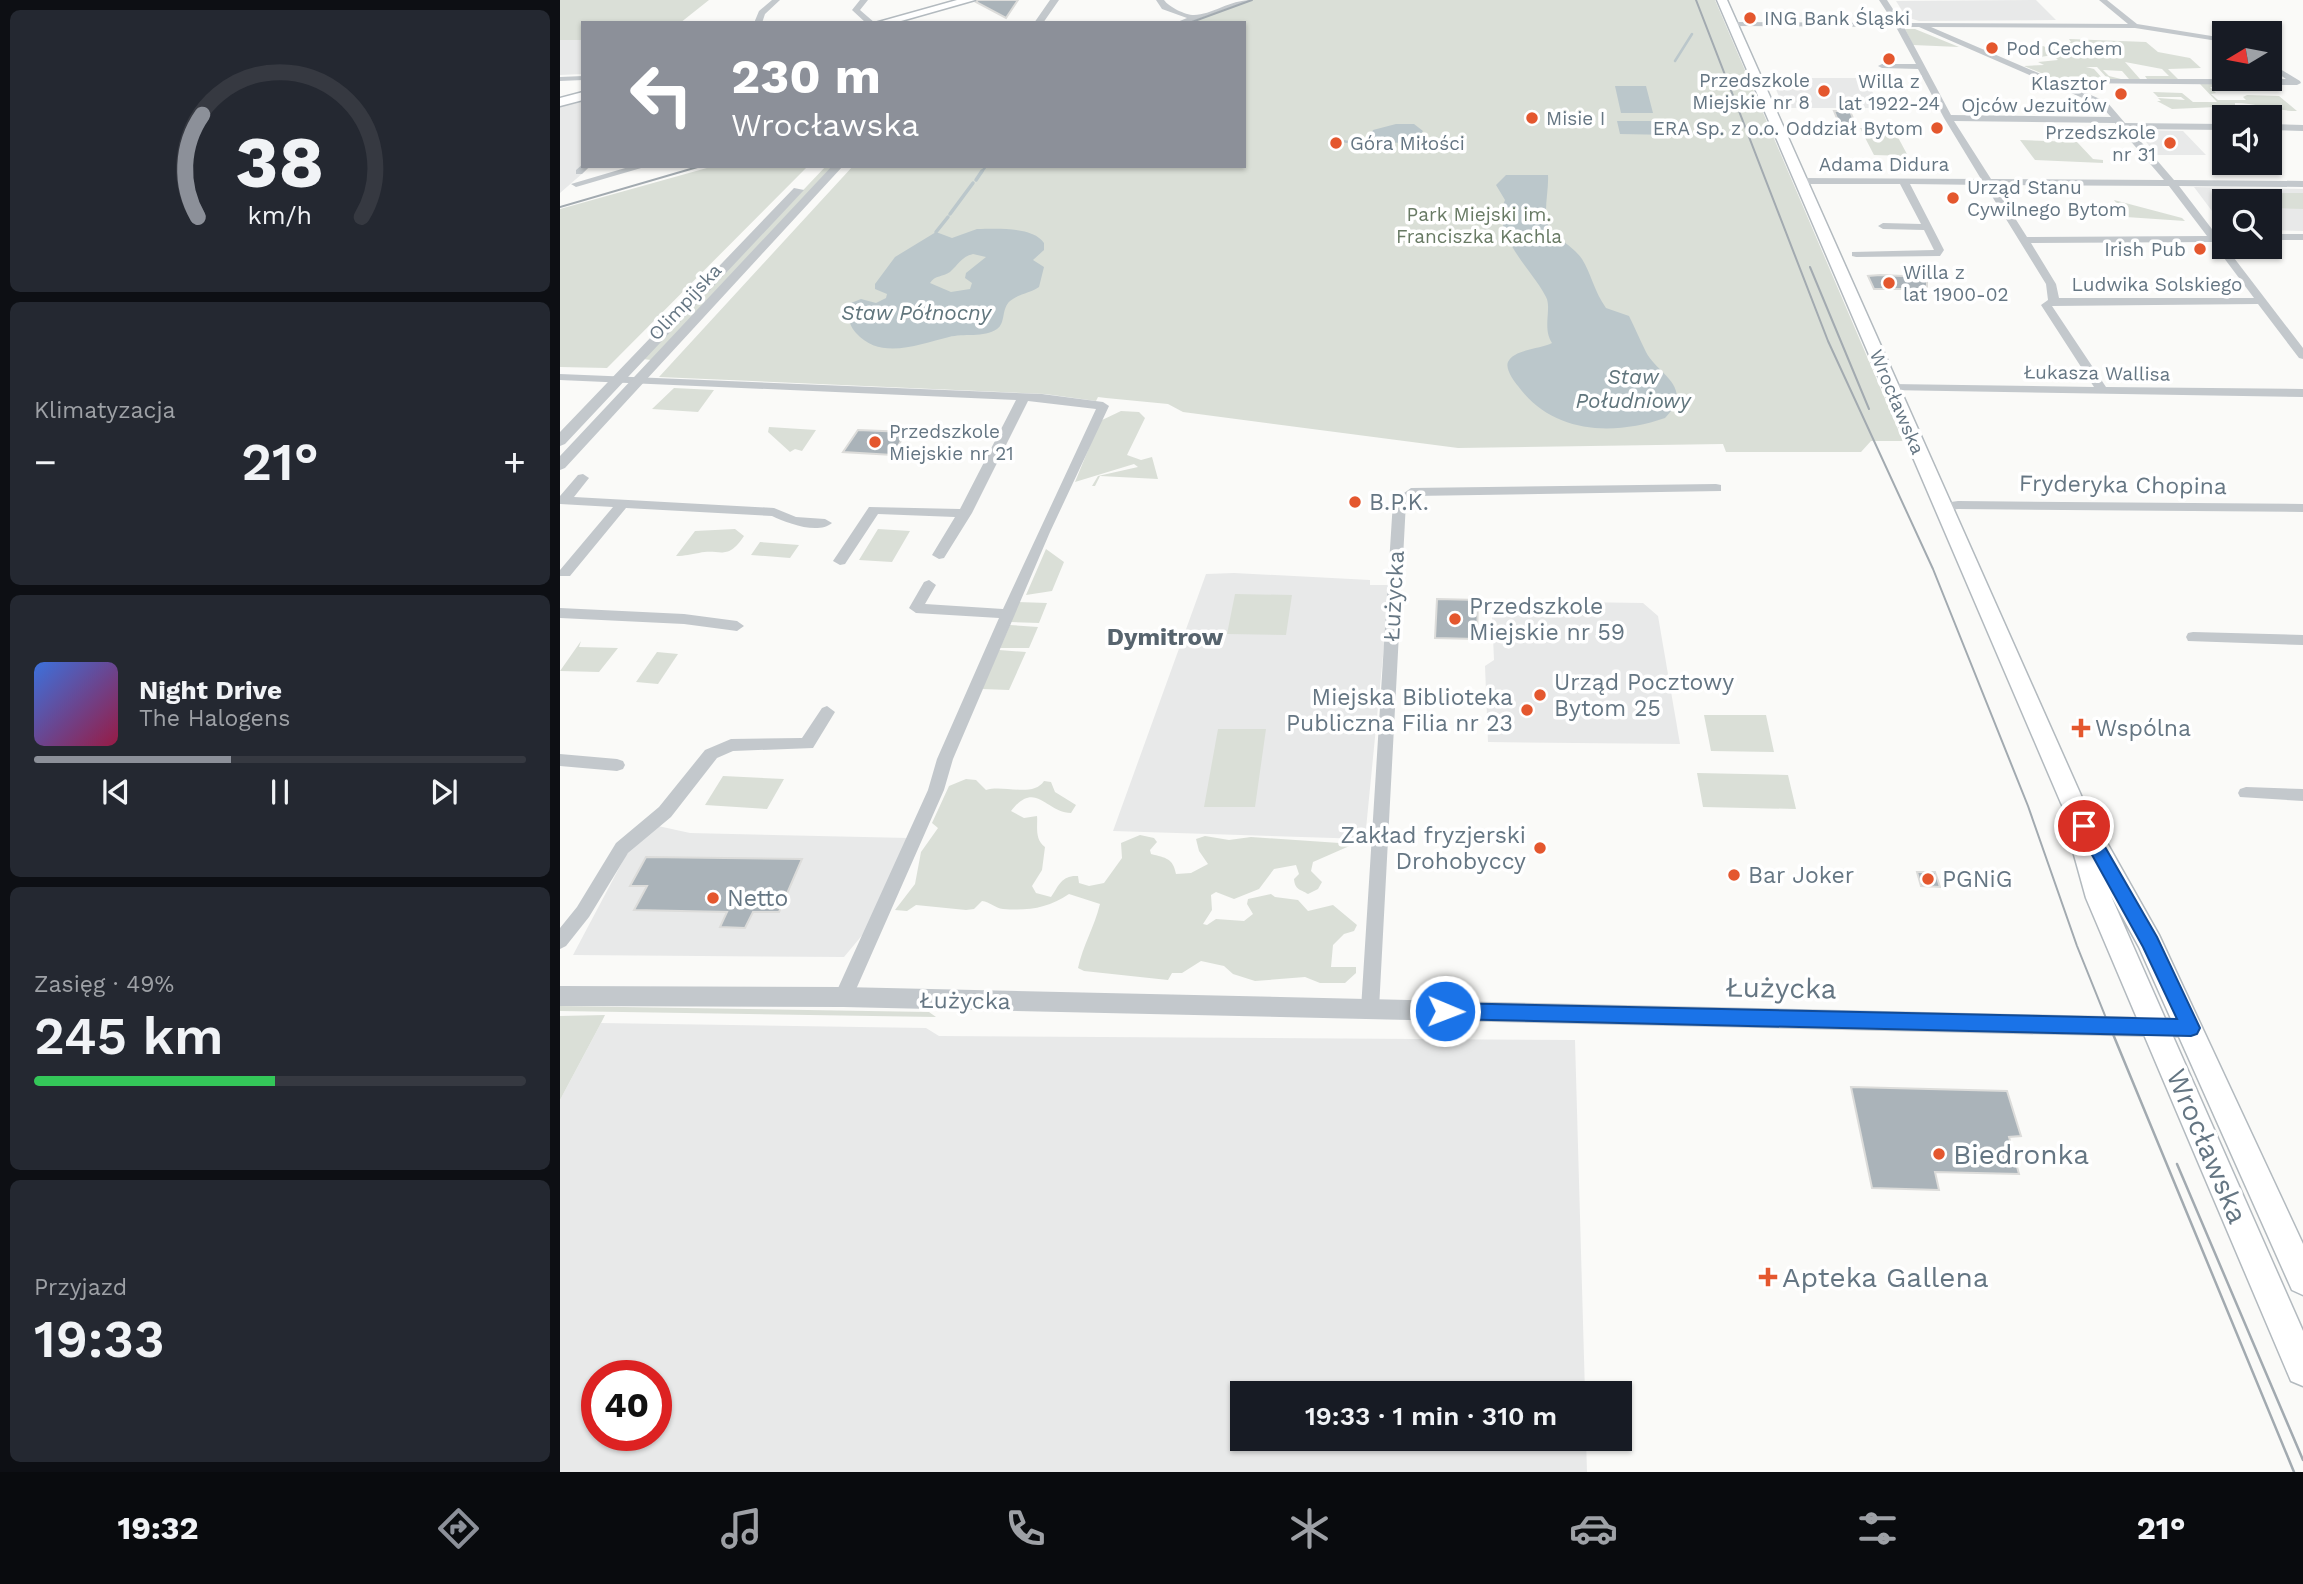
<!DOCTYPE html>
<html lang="pl">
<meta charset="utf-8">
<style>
body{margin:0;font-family:"Work Sans",sans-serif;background:#242831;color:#f1f3f6;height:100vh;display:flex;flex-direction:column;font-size:26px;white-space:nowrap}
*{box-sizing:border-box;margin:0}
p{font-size:23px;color:#9ea1a6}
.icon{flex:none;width:38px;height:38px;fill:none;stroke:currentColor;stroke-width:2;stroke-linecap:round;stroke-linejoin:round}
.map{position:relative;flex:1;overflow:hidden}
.drawer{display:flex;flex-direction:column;gap:10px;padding:10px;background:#0d0f14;width:560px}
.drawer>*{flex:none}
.banner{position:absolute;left:21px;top:21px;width:665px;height:147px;border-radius:0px;box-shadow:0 2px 5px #0004;background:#8c9099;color:#fff;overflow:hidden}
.needle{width:46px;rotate:260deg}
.controls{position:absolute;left:1652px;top:21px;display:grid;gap:14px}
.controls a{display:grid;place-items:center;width:70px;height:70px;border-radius:0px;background:#171b24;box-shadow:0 2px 5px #0004;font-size:35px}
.speed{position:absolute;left:21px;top:1360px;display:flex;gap:14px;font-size:35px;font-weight:700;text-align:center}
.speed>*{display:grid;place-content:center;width:91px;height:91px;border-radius:50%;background:#171b24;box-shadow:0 2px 5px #0004;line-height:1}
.speed .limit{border:10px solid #d22;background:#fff;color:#111}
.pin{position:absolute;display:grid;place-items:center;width:60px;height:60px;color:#fff;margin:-30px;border:4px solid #fff;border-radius:50%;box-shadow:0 2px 7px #0007}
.me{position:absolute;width:77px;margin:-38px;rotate:91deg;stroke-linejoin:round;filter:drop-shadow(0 0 5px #0008)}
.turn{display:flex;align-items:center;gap:24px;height:147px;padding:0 35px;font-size:32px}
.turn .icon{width:91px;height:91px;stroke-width:2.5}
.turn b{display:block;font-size:49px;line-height:60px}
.big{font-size:52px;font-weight:600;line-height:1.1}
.drawer .card{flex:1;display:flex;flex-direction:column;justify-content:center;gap:10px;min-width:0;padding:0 24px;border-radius:10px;background:#242831}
.drawer .dial{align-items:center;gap:0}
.dial svg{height:182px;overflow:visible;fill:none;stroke:#363941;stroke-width:7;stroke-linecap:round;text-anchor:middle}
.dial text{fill:#f1f3f6;stroke:none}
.song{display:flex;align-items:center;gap:21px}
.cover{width:84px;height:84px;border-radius:10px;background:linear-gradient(135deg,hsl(220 70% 55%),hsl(340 70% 35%))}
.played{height:7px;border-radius:4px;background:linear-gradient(90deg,#8c9099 40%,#363941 40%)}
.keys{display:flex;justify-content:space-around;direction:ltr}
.heat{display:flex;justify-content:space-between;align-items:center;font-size:38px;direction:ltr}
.charge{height:10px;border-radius:5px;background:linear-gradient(90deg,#34c759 49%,#363941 0)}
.trip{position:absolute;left:670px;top:1381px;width:402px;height:70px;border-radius:0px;background:#171b24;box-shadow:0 2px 5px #0004;font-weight:600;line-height:70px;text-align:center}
.tab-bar{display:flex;height:112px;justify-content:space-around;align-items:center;background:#090b0e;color:#9ea1a6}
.tab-bar .icon{width:49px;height:49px}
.tab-bar .current{color:#8c9099}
.tab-bar b{font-size:32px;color:#f1f3f6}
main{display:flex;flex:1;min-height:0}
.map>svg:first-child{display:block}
.built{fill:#e8e9e9;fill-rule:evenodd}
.green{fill:#dadfd7}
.water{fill:#bbc7cb;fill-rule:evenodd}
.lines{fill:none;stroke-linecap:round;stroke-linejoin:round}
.stream-far1{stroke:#bbc7cb;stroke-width:2.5}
.stream{stroke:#bbc7cb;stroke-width:3.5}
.building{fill:#aab3b9;stroke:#dcdcda;stroke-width:2}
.secondary-casing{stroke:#b3babf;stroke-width:3}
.minor{fill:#c3c8cc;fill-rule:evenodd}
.tertiary{fill:#c3c8cc;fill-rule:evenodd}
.secondary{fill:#fff;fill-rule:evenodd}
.tram-far1{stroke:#a2aab0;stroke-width:2}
.tram{stroke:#a2aab0;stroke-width:2.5}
.route{fill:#1a73e8;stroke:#114b97;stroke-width:2}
.poi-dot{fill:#e4572e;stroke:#fff;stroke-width:2.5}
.labels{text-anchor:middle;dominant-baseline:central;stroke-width:7;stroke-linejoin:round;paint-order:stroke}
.far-poi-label{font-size:19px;fill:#657683;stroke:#fff;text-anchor:start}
.far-street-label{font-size:19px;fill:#657683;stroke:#fff}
.far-park-label{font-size:19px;fill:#687a64;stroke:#fff}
.far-water-label{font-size:21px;font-style:italic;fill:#60757c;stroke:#fff}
.street-label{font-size:23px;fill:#657683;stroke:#fff}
.poi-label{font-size:23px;fill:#657683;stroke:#fff;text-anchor:start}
.neighbourhood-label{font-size:24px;font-weight:bold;fill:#57646e;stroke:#fff}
.near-street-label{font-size:28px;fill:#657683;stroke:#fff}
.near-poi-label{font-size:28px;fill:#657683;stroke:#fff;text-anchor:start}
</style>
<main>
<section class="drawer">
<div class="card dial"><svg viewBox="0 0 100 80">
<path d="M14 69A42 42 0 1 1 86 69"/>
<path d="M14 69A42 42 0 0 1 16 24" stroke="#8c9099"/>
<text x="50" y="56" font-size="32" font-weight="700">38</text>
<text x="50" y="72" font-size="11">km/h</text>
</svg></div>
<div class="card"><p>Klimatyzacja</p>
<div class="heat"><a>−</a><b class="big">21°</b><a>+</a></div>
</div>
<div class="card">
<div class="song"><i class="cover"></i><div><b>Night Drive</b><p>The Halogens</p></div></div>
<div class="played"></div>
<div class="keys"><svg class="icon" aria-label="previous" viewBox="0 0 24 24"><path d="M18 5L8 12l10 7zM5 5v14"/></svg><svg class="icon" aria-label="pause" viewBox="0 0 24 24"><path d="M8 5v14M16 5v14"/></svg><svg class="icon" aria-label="next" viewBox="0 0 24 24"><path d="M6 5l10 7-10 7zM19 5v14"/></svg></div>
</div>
<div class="card"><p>Zasięg · 49%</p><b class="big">245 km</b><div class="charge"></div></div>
<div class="card"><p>Przyjazd</p><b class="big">19:33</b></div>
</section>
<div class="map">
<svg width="1743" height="1472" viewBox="0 0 1743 1472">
<rect width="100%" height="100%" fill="#fafaf8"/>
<path class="built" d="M1476 0 1496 20 1359 21 1346 17 1336 1Z
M0 40H23V74L0 75Z
M1211 78H1306L1320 108H1224Z
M23 101V166H31L0 193V107Z
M1576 130 1623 131 1646 155H1597Z
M1634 187 1743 189V231L1710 230V201H1664V220L1658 219Z
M674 573 810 580V585H830L805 839 553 831 646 574Z
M950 601 1083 603 1098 616 1120 744 928 742 925 666 934 660 932 615Z
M98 826 130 833 349 838 309 927 284 957 13 955 66 855Z
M41 1023 366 1028 379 1036 1015 1040 1025 1393H682V1438L1026 1439 1027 1472H0V1100ZM37 1376H96V1435H37Z"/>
<path class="green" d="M0 0H149L120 23H23V40H0Z
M690 0H1155L1343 441H1311L1301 452H1166L1163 444 898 448 623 412 608 404 546 398 538 397 536 401 485 394 99 377 293 166H684V23H626Z
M1345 29H1355L1399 47 1353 45Z
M1509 39 1586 42 1598 52 1630 58 1641 68 1608 69 1618 79H1587L1585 76H1609L1602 69 1565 62 1580 79H1569L1562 71 1543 70 1549 76 1561 79H1548L1537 67H1526L1534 69 1543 79H1495L1464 66 1484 65 1478 62 1498 60 1493 55 1474 58 1460 52 1483 46 1490 49H1507L1502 42H1511Z
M1640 84H1669L1673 87H1650L1656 93 1651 94 1658 100H1686L1683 97 1687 95 1719 96 1737 111C1714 111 1698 103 1675 103V110H1667L1674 117H1671L1657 107 1612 109 1597 101H1601L1598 98 1625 100 1621 97H1598L1593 92 1622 93 1633 102H1657Z
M1300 128H1333L1348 156 1314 155Z
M1460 140 1517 142 1533 159 1543 160V163L1475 160Z
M154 166H248L47 368 0 367V209Z
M266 166H273L91 360 83 359Z
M1685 193H1743V209L1710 208V201H1693Z
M1554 200 1622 218 1625 221 1566 217Z
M114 388 154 390 138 412 92 409Z
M561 411 579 412 585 418 567 455 581 460 592 457 598 479 540 476 535 486H532L538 476 578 467 574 464 515 482 540 421Z
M209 427 256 430 242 451 235 449 230 452 208 432Z
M175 529 184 536C167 562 160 548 139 553 130 554 126 556 116 556L135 531Z
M318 529 350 531 332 562 299 560Z
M200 542 239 545 230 558 191 555Z
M486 549 504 562 492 591 466 595Z
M675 594 732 595 726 635 667 634Z
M458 602 487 603 479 623 451 622Z
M450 625 478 627 469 648H440Z
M21 641 19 647 58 648 39 672 0 671Z
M439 650 466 652 449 690 422 689Z
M97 652 118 654 98 684 76 682Z
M1144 715H1206L1214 752 1151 751Z
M658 729H706L695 807H644Z
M1137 773 1228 775 1236 809 1143 807Z
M163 776 224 779 207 809 145 805Z
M406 779 416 780 426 790C443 784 473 798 484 781L491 782 495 792 516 805 511 813C486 813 476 779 451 811L464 818 477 816C478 825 474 839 485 847L482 870 472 886 476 893 491 897C499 885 502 875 518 876L519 883 529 886 544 883 562 858 561 843 580 835 594 838 597 842 590 850 591 854C606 858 613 858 616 874L631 873 648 864 639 851 636 839 645 836 669 840 691 837 794 844 753 862 751 871 762 882 758 889 748 894C740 889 735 890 734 879L739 874 736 865 714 869 699 889 674 899 656 892 651 895 652 910 643 924 647 925 656 919 684 921 693 914 687 904 688 899 711 894 715 897 738 900 748 911 773 905 797 925 794 931 784 934 773 945 771 967H796V973L785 983H760L745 977 695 981 673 974 664 966 641 961 622 973H612L608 980 524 971 518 968C523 945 534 928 540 904L509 894C488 908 469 911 443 909 435 908 430 902 422 901L414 909 406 910 356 905 347 911 335 910 355 884 361 852 378 828 372 823 389 786Z
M0 1006 369 1012 376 1017 0 1011Z
M45 1015 41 1023 0 1100V1016Z"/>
<path class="water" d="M1055 86H1086L1093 113H1061Z
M1057 121H1108L1112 135 1060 134Z
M836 124H854L863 131 860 136C841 147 829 142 810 138L813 130Z
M946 175H988C989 190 983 212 988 224 993 238 1012 244 1022 259 1031 273 1034 291 1046 308L1069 316C1075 328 1080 340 1086 352 1097 374 1136 387 1105 418 1053 436 993 434 958 386 954 381 945 369 948 362 954 349 981 349 992 343 982 328 992 308 986 297 972 269 930 234 945 200L936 185Z
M417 229C436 229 473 226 484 243V250L473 260 484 267 479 287C471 293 458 294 450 301 441 309 446 323 437 329 424 338 403 333 389 337 359 344 321 361 296 333 288 324 287 315 291 303L301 299 316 303 326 298 327 294 315 289V284L335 257 376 232 392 238ZM413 254 426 257 406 273 405 278 412 283 410 289 391 292 370 283C375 275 383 277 390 272 398 265 401 257 413 254Z"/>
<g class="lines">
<path class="stream-far1" d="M1115 61 1132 34
M777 140 799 144 810 138
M421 173 426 166"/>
<path class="stream" d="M416 180 422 171
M390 214 413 183
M376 232 388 217"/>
</g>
<path class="building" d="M418 0H458L446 18 416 2Z
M1274 111H1290L1297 128H1281Z
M1320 275 1367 277V289H1314L1308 276Z
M298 430 346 432 333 455 283 452Z
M877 599 918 600 917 639 875 638Z
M86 857 242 859 219 912H193L185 928 160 927 167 912 74 910 87 886H70Z
M1357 872H1375L1380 887 1361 886Z
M1291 1087 1447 1091 1461 1136 1449 1137 1459 1174 1375 1172 1379 1190 1312 1188Z"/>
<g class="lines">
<defs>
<path id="secondary" d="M397 0H415L334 23H315Z
M1157 0H1167L1524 802 1599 935 1743 1244V1295L1732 1290 1579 947 1551 896 1743 1331V1386L1731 1381 1526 898 1511 844 1519 836 1501 803Z
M23 92V100L0 106V98Z"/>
</defs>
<use href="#secondary" class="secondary-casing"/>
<path class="minor" d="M212 0H220L205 14 202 23H194L199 11Z
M300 0H308L300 10 315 23H306L292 10Z
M596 0H604C609 7 625 15 634 15 651 15 670 0 691 0L627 23H615L627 18 602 9Z
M1319 0H1327L1342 23 1568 24 1539 0H1547L1577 24 1664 38V42L1575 28 1371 27 1497 81 1501 79H1726L1710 68V63L1740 81 1741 83 1737 85 1503 83 1547 102 1565 123 1664 124V130L1570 129 1614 180 1743 181V187L1619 186 1743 348V359L1739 358 1698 304 1492 306 1546 387 1743 389V397L1327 390V386L1331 384 1534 387 1481 305 1488 300 1486 284 1425 185 1350 184 1384 250 1380 256 1296 257 1292 256V252L1374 250 1364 230 1323 229 1318 226 1323 223 1361 224 1340 184H1241L1236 181 1241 178 1421 179 1384 118 1358 69 1322 68 1318 66 1322 64H1356L1336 27 1173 26 1169 24 1173 22 1334 23ZM1344 27H1359L1541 106 1551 117 1391 115ZM1394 121 1555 123 1604 180 1431 179ZM1434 185 1609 186 1647 236 1467 237ZM1652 242 1694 298H1499L1496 284 1471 243Z
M23 76V80L0 81V77Z
M1710 124 1743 125V131L1710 130Z
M23 164V166H30L22 174H16V170Z
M72 166H88L16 187 11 184Z
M1710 234H1743V240H1710Z
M0 374 482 394 543 402 549 406 490 532 393 759 384 790 290 1003 283 1005 276 1003 274 997 368 790 377 759 439 618 356 613 349 608 364 582 369 580 376 585 365 604 443 609 536 409 468 401 412 513 384 558 379 559 372 555 395 517 318 514 285 564 280 565 273 561 309 507 400 509 456 400 0 380Z
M23 474 29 478 14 497 214 508 236 517 265 519 272 523C258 535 227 523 212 516L66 508 10 576H0V570L53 507 0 504V496L18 475Z
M1156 484 1161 485V491L854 496 846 502 819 1009 817 1015 810 1017 803 1015 801 1009 833 501 851 488Z
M1398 501 1743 504V512L1398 509 1382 511 1375 507 1377 504Z
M0 608 124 614 177 621 184 626 177 631 124 624 0 618Z
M1633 632 1743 635V645L1628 641 1626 637 1628 633Z
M267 706 275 712 253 748 173 751 157 758 111 817 68 853 29 917 6 946 0 949V928L17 907 56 843 99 807 145 750 171 739 242 738 262 708Z
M0 754 57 759 63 761 65 765 63 769 57 771 0 766Z
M1686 787 1743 789V801L1680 797 1678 793 1680 789Z"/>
<path class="tertiary" d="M490 0H499L483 23H474Z
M272 166H283L5 468 0 470V456Z
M234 188 244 190 5 444 0 446V432Z
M0 986 283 987 1631 1018 1639 1021 1643 1028 1639 1035 1631 1038 283 1007 0 1006Z"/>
<use href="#secondary" class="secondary"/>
<path class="tram-far1" d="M1136 0 1268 341 1373 569 1468 806 1517 946 1548 1023
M629 23 692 0
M0 207 141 166
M1250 267 1309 409"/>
<path class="tram" d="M1548 1022 1734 1472
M1617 1164 1743 1460"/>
</g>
<path class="route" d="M1524 820 1530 821 1597 937 1640 1028 1637 1034 1631 1036 885 1019 879 1017 876 1011 879 1005 885 1003 1617 1019 1583 947 1516 826Z"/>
<g class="poi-dot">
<circle cx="1190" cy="18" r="7"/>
<circle cx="1432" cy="48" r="7"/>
<circle cx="1329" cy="59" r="7"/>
<circle cx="1264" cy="91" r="7"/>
<circle cx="1561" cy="94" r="7"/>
<circle cx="972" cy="118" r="7"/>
<circle cx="1377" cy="128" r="7"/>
<circle cx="776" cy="143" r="7"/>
<circle cx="1610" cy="143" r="7"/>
<circle cx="1393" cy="198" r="7"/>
<circle cx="1640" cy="249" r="7"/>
<circle cx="1329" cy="283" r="7"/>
<circle cx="315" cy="442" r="7"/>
<circle cx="795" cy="502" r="7"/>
<circle cx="895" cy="619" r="7"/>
<circle cx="980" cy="695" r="7"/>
<circle cx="967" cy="710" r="7"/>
<path d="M1517.5 717.5h7v7h7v7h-7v7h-7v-7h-7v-7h7z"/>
<circle cx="980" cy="848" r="7"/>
<circle cx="1174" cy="875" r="7"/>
<circle cx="1368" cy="879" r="7"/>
<circle cx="153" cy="898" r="7"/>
<circle cx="1379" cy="1154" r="7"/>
<path d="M1204.5 1266.5h7v7h7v7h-7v7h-7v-7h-7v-7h7z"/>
</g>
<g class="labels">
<g class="far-poi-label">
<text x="1204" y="18">ING Bank Śląski</text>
<text x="1446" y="48">Pod Cechem</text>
<text x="1250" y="80" text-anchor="end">Przedszkole<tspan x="1250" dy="22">Miejskie nr 8</tspan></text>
<text x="1329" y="81" text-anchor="middle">Willa z<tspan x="1329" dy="22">lat 1922-24</tspan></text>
<text x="1547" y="83" text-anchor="end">Klasztor<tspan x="1547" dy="22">Ojców Jezuitów</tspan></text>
<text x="986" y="118">Misie I</text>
<text x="1363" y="128" text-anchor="end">ERA Sp. z o.o. Oddział Bytom</text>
<text x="1596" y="132" text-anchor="end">Przedszkole<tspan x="1596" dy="22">nr 31</tspan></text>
<text x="790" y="143">Góra Miłości</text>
<text x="1407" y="187">Urząd Stanu<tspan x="1407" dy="22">Cywilnego Bytom</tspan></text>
<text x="1626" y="249" text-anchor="end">Irish Pub</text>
<text x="1343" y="272">Willa z<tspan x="1343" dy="22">lat 1900-02</tspan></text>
<text x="329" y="431">Przedszkole<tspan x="329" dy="22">Miejskie nr 21</tspan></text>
</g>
<g class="far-street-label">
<text x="1324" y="164">Adama Didura</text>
<text x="1597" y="284">Ludwika Solskiego</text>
<text transform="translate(125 302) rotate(-47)">Olimpijska</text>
<text transform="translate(1537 373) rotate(1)">Łukasza Wallisa</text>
<text transform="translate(1337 402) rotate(67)">Wrocławska</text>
</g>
<g class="far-park-label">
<text x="919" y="214">Park Miejski im.<tspan x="919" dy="22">Franciszka Kachla</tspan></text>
</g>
<g class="far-water-label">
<text x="356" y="312">Staw Północny</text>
<text x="1073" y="376">Staw<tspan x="1073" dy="24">Południowy</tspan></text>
</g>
<g class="street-label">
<text transform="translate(1563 485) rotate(1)">Fryderyka Chopina</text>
<text transform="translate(834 596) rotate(-87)">Łużycka</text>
<text transform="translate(405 1001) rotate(1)">Łużycka</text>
</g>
<g class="poi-label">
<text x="809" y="502">B.P.K.</text>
<text x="909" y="606">Przedszkole<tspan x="909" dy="26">Miejskie nr 59</tspan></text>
<text x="994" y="682">Urząd Pocztowy<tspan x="994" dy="26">Bytom 25</tspan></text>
<text x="953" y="697" text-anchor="end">Miejska Biblioteka<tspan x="953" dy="26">Publiczna Filia nr 23</tspan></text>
<text x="1535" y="728">Wspólna</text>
<text x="966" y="835" text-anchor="end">Zakład fryzjerski<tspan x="966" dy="26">Drohobyccy</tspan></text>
<text x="1188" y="875">Bar Joker</text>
<text x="1382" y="879">PGNiG</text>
<text x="167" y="898">Netto</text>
</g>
<g class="neighbourhood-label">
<text x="605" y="637">Dymitrow</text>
</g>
<g class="near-street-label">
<text transform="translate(1221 988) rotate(1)">Łużycka</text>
<text transform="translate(1647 1146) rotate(67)">Wrocławska</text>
</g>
<g class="near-poi-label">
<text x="1393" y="1154">Biedronka</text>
<text x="1222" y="1277">Apteka Gallena</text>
</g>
</g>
</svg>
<div class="controls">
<a><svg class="needle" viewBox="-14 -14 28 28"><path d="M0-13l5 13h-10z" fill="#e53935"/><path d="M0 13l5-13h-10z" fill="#9ea1a6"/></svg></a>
<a><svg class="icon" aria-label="sound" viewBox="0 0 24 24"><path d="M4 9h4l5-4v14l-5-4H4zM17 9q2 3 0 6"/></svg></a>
<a><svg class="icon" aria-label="search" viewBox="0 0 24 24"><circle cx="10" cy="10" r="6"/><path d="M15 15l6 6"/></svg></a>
</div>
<div class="speed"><div class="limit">40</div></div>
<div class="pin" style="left:1524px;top:826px;background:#d93025"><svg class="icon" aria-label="arrive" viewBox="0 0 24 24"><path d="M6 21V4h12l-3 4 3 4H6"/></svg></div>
<svg class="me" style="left:885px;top:1011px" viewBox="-20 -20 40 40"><circle r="17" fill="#1a73e8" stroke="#fff" stroke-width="3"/><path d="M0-11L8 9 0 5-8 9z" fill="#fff"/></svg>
<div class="trip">19:33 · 1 min · 310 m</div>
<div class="banner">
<div class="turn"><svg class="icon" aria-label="left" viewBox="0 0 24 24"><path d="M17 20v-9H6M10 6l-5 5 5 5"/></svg><div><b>230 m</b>Wrocławska</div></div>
</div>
</div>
</main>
<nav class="tab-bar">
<b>19:32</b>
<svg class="icon current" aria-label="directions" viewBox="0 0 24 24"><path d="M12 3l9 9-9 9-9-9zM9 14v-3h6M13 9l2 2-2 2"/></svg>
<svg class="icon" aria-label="music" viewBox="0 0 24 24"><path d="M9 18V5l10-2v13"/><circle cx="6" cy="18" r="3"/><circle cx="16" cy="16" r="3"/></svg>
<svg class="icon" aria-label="phone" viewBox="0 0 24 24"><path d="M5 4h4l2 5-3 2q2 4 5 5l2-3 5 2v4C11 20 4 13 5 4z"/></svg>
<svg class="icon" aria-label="climate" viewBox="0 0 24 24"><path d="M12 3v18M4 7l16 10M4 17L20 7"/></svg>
<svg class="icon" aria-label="car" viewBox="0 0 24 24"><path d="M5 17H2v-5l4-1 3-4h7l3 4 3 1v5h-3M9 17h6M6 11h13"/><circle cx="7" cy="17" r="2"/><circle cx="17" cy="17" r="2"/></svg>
<svg class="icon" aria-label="filters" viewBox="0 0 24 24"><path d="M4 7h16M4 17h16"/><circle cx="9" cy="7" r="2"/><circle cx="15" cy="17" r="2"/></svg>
<b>21°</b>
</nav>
